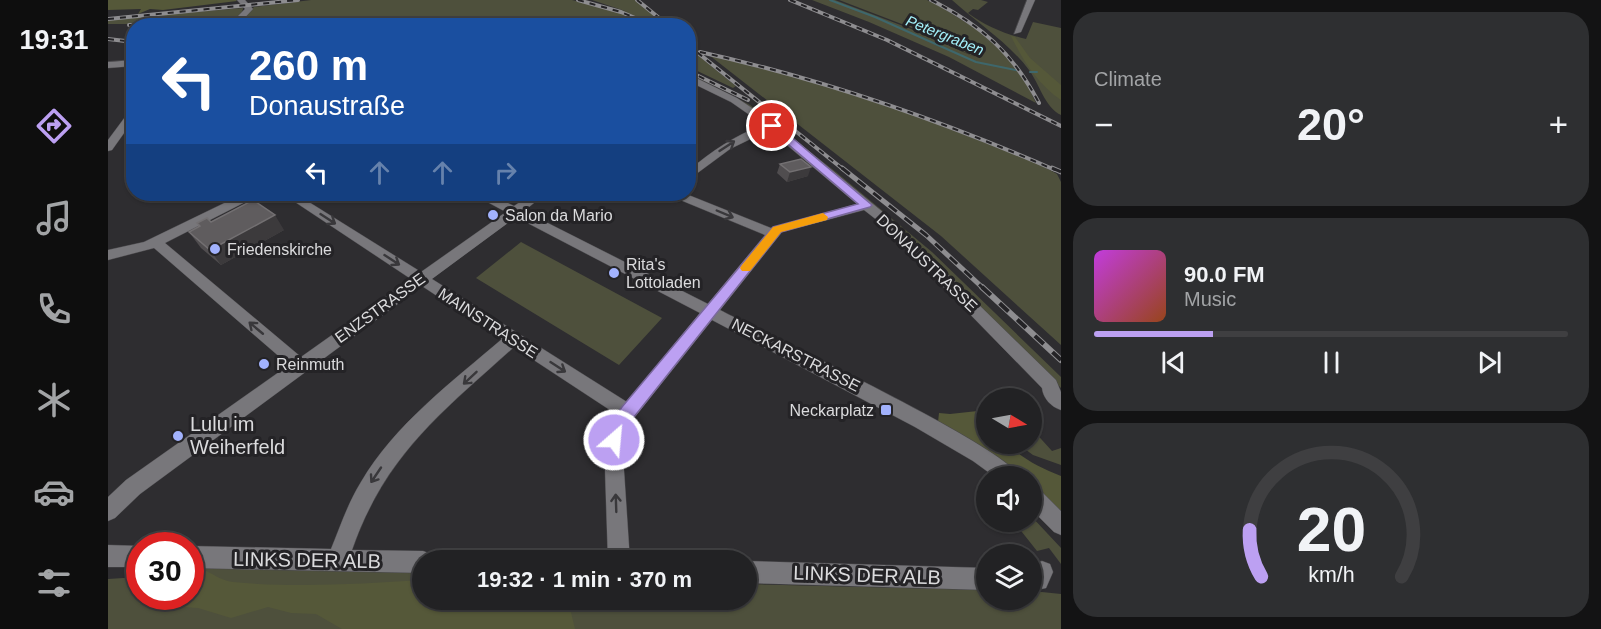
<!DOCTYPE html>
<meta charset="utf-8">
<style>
body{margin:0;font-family:Helvetica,sans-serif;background:#2e2f31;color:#f1f3f6;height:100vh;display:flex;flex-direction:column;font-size:22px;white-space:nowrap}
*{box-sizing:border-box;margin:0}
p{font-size:20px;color:#a2a4a6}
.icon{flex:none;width:33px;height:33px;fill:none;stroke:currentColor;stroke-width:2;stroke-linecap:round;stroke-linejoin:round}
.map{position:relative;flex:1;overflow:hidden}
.panel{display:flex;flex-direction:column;gap:12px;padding:12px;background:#131314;width:540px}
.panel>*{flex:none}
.banner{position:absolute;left:18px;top:18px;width:570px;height:183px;border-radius:24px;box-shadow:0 2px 4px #0004,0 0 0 2px #3f3f41;background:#1a4fa0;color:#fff;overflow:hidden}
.needle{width:39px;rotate:100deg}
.controls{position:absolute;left:868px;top:388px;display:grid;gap:12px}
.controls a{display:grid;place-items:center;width:66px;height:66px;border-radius:50%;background:#222224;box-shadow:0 2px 4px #0004,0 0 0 2px #3f3f41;font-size:30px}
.speed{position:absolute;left:18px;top:532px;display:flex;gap:12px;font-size:30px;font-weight:700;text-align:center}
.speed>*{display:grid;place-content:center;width:78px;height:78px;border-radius:50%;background:#222224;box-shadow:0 2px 4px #0004,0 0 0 2px #3f3f41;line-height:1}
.speed .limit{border:9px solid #d22;background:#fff;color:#111}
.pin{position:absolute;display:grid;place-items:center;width:51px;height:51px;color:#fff;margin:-26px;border:3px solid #fff;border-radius:50%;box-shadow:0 2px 6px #0007}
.me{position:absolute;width:66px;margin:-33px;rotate:27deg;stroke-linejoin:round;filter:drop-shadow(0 0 4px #0008)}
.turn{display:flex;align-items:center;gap:21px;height:126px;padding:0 24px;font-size:27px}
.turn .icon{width:78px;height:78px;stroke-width:2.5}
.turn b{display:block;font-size:42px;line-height:51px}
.lanes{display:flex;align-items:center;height:57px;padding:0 24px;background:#0003;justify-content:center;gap:30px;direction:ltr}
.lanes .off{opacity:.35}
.big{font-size:45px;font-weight:800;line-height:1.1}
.panel .widget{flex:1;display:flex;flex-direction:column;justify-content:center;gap:9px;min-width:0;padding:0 21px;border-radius:24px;background:#2e2f31}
.panel .dial{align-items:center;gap:0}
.dial svg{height:156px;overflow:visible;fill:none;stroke:#3f3f41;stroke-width:7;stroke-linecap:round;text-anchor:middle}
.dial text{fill:#f1f3f6;stroke:none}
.song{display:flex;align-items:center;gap:18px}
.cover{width:72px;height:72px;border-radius:9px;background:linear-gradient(135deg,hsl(290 70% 55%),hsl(20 70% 35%))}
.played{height:6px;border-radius:3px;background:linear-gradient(90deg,#bca0f2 25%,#3f3f41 25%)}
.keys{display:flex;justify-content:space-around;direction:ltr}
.heat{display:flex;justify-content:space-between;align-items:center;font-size:33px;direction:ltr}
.trip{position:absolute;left:304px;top:550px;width:345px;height:60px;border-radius:30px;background:#222224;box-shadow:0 2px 4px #0004,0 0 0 2px #3f3f41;font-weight:800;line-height:60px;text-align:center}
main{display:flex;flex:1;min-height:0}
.tabs{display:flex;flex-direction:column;width:108px;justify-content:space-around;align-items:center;background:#0e0e0e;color:#a2a4a6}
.tabs .icon{width:42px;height:42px}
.tabs .active{color:#bca0f2}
.tabs b{font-size:27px;color:#f1f3f6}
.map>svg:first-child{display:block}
.green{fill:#4e503c}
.forest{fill:#555839}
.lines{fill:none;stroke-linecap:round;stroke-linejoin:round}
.stream{stroke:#3e676c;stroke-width:2}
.minor-casing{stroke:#49484b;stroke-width:1}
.minor{fill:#78777b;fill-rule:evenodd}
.rail-far2-casing{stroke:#8e8d90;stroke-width:4}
.rail-far1-casing{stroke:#8e8d90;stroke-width:5}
.rail-casing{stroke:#8e8d90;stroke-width:6}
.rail-far2{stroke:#242326;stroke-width:2;stroke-dasharray:6;stroke-linecap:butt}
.rail-far1{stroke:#242326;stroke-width:3;stroke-dasharray:10;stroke-linecap:butt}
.rail{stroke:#242326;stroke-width:4;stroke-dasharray:12;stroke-linecap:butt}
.wall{fill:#504d4f}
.shaded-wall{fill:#3c3a3c}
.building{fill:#5f5c5e;stroke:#737072;stroke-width:1.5}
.oneway{stroke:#39383b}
.route{fill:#bca0f2;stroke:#7a689d;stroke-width:1.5}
.slow{fill:#f59e0b}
.poi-dot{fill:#a2b2fd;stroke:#242326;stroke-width:2}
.labels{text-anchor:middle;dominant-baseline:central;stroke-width:6;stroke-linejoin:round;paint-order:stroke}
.far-water-label{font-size:15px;font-style:italic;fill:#a3f1fb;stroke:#242326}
.poi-label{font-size:16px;fill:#dbdbdd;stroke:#242326;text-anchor:start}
.street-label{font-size:16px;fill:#dbdbdd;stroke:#242326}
.near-poi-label{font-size:20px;fill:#dbdbdd;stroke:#242326;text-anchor:start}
.near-street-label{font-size:20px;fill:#dbdbdd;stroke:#242326}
</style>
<main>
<nav class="tabs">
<b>19:31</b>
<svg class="icon active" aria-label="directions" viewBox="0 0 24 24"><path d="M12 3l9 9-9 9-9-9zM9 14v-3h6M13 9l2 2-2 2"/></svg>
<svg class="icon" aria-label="music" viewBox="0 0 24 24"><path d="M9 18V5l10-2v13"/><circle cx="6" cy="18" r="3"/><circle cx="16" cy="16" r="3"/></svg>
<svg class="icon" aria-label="phone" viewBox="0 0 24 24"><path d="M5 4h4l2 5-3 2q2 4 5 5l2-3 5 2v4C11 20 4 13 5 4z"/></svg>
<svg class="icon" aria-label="climate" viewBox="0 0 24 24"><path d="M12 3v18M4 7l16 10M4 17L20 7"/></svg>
<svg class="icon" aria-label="car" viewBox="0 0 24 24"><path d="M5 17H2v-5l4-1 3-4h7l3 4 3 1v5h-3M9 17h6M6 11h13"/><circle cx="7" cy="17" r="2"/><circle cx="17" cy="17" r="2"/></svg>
<svg class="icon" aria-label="filters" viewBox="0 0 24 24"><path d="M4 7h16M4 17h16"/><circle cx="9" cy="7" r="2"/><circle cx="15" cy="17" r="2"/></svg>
</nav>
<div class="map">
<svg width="953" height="629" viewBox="0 0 953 629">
<rect width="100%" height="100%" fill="#2e2d30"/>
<path class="green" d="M203 0H464L508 11 542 25 129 24 132 22 143 21 134 20 146 7Z
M474 0 520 12 484 0H527L559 25H549L512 11Z
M704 0H727L803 29 869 58 812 31 731 0H819L833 7 870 30 893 51 913 72 928 103 841 57 761 22Z
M844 0H873L880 2 870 10 865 9 860 13C877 26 897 34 918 39L925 22 953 28V115C937 108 931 83 921 70 900 42 869 23 844 0Z
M135 8 134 13 122 24H0V19Z
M580 51 586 52 628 86 625 88 581 67Z
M601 55C690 75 776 102 860 136 889 148 922 158 949 174L953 182V345L833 236Z
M580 73 642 105 728 172 824 252 953 377V388L876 313 661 121 581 75Z
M413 242 554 318 511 365 368 278Z
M924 429 944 451 953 448V465L925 455 910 444H924Z
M924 517 953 548V564L941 548 929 551 906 522H924Z
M83 564 315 573V600H639V584L879 590V600H924V591L953 594V629H0V579L31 577 32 597H82Z"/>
<path class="forest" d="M0 0H128L129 1 55 10 42 9 30 14 33 9 0 10Z
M903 36 907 37 922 58 953 85V100C930 84 915 61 903 36Z
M879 410V444H899C915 459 933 468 953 476V514L924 486V477H913L881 453 830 422 831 413 842 414Z
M83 567C99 567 108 580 125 582 189 588 251 584 315 580V600H460L467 629H234L208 614 183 613 160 607 123 618 90 608 31 604 34 597H82Z"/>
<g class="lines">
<path class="stream" d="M722 0 767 17 868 62 912 71
M922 72H929"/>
<defs>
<path id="minor" d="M129 0H137L145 9 129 26H120L137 9Z
M919 0H927L913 32 906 34Z
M26 60V66L0 68V62Z
M580 74 629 98 668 124 782 218 948 380 953 392V410C943 407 935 398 934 388L774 224 756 210 674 232 612 310C656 333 899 447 912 477H887L865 461 807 427 604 320 518 428 514 440 522 561H500L496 440 508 414 406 347C334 412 277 455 244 550L315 551 323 554 325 561H315V573L82 568V546L223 549C232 527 240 503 253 482 287 424 344 382 394 339L314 286 32 494 7 518 0 521V497L18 480 181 365 46 248 0 260V250L36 242 135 194H149L147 197 57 243 193 357 303 279 175 194H188L313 272 398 212 370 197 368 194H382L406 206 424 194H437L416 211 600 304 657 235 565 197 563 194H578L663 228 749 204 661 130 622 149 580 180V171C604 151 627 135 656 125L623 102 580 81ZM408 217 592 313 519 402 324 279Z
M26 108V119L4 150 0 151V140L23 109Z
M924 486 931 489 953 511V535L946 532 924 510Z
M0 545 33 546 32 567H0Z
M639 561 879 568V590L639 583Z
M934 561 942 564 945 572 938 588 924 591V569L926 564Z"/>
</defs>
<use href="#minor" class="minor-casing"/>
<use href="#minor" class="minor"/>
<defs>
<path id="rail-far2" d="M470 0 513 12 546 26
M529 0 561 26
M682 0 779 40 953 126
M823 0C874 26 904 52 931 103
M0 19 190 0
M21 25 190 26
M0 39 26 42
M580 45 736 170
M592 52C715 79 832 120 947 170
M580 71 640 100"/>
<path id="rail-far1" d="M734 168 818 235 876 289
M944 168 953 172"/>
<path id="rail" d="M874 287 953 360"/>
</defs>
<use href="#rail-far2" class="rail-far2-casing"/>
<use href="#rail-far1" class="rail-far1-casing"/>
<use href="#rail" class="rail-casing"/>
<use href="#rail-far2" class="rail-far2"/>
<use href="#rail-far1" class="rail-far1"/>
<use href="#rail" class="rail"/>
</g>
<path class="wall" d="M672 164 700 176 679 182 669 173Z
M176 230 113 265 93 248 81 232Z"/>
<path class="shaded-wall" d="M703 167 700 176 679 182 682 172Z
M167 215 176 230 113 265 102 250Z"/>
<path class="building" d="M693 159 703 167 682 172 672 164Z
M145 200 167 215 102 250 81 232 92 226 89 223 99 218 103 222Z"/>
<defs><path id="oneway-shaft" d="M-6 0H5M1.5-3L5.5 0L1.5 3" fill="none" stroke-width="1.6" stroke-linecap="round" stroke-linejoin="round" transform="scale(1.5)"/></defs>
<g class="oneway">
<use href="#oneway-shaft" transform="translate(619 146) rotate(-33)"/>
<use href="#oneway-shaft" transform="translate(617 214) rotate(23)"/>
<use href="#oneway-shaft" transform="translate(220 219) rotate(33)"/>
<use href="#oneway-shaft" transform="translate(284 260) rotate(33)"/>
<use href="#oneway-shaft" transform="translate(148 328) rotate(-140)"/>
<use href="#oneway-shaft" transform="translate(450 367) rotate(33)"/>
<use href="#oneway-shaft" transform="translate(362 378) rotate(137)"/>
<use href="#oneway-shaft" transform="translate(268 475) rotate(124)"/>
<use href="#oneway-shaft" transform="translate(508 503) rotate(-92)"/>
</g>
<path class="route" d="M661 124H668L764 205 762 207 673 232 526 417 518 428 511 445 506 447 500 445 497 440 505 419 514 407 665 227 750 204 661 128Z"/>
<path class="slow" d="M715 213 720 217 719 220 673 232 642 271H634L632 268 634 265 665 227Z"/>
<g class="poi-dot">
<circle cx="385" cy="215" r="6"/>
<circle cx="107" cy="249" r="6"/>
<circle cx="506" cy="273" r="6"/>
<circle cx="156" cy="364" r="6"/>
<rect x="772" y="404" width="12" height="12" rx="3"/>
<circle cx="70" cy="436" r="6"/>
</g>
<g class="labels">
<g class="far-water-label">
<text transform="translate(837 35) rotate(22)">Petergraben</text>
</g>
<g class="poi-label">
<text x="397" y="215">Salon da Mario</text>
<text x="119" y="249">Friedenskirche</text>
<text x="518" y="264">Rita's<tspan x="518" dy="18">Lottoladen</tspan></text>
<text x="168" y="364">Reinmuth</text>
<text x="766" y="410" text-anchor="end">Neckarplatz</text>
</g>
<g class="street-label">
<text transform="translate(819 263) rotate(44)">DONAUSTRASSE</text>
<text transform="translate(272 308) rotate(-36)">ENZSTRASSE</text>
<text transform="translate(380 323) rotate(33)">MAINSTRASSE</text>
<text transform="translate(688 355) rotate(27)">NECKARSTRASSE</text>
</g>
<g class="near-poi-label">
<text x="82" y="424">Lulu im<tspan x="82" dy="23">Weiherfeld</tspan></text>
</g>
<g class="near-street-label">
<text transform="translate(199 560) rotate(1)">LINKS DER ALB</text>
<text transform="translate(759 575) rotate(2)">LINKS DER ALB</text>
</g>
</g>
</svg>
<div class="controls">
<a><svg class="needle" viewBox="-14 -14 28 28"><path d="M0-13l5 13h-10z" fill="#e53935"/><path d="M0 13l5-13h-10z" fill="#a2a4a6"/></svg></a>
<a><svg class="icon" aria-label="sound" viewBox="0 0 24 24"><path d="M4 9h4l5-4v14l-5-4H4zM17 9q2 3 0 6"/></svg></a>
<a><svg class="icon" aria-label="layers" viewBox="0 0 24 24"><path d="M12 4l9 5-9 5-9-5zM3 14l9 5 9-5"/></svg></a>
</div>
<div class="speed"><div class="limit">30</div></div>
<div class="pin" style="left:664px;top:126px;background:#d93025"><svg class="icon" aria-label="arrive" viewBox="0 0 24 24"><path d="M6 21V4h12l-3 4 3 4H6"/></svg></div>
<svg class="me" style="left:506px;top:440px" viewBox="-20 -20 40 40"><circle r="17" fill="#bca0f2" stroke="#fff" stroke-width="3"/><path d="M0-11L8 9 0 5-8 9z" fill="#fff"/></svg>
<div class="trip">19:32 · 1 min · 370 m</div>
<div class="banner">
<div class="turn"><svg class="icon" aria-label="left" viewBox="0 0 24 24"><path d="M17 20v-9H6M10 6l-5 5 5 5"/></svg><div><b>260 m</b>Donaustraße</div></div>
<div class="lanes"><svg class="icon" aria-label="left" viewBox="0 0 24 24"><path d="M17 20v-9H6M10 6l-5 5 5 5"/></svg><svg class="icon off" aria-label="ahead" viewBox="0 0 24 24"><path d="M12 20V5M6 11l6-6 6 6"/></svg><svg class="icon off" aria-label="ahead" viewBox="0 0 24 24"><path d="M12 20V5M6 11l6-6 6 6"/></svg><svg class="icon off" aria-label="right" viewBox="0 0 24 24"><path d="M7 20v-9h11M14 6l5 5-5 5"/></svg></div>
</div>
</div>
<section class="panel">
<div class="widget"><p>Climate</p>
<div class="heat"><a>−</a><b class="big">20°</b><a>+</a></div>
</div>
<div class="widget">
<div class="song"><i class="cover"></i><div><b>90.0 FM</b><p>Music</p></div></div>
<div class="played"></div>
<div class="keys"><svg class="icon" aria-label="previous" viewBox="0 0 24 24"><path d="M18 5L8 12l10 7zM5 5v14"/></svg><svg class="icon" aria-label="pause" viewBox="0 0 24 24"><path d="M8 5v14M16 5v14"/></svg><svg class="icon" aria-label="next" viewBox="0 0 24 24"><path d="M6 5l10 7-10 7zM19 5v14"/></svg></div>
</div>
<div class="widget dial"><svg viewBox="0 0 100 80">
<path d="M14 69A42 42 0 1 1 86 69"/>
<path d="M14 69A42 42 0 0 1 8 45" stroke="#bca0f2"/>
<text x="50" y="56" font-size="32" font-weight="700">20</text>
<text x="50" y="72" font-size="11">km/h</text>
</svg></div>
</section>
</main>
